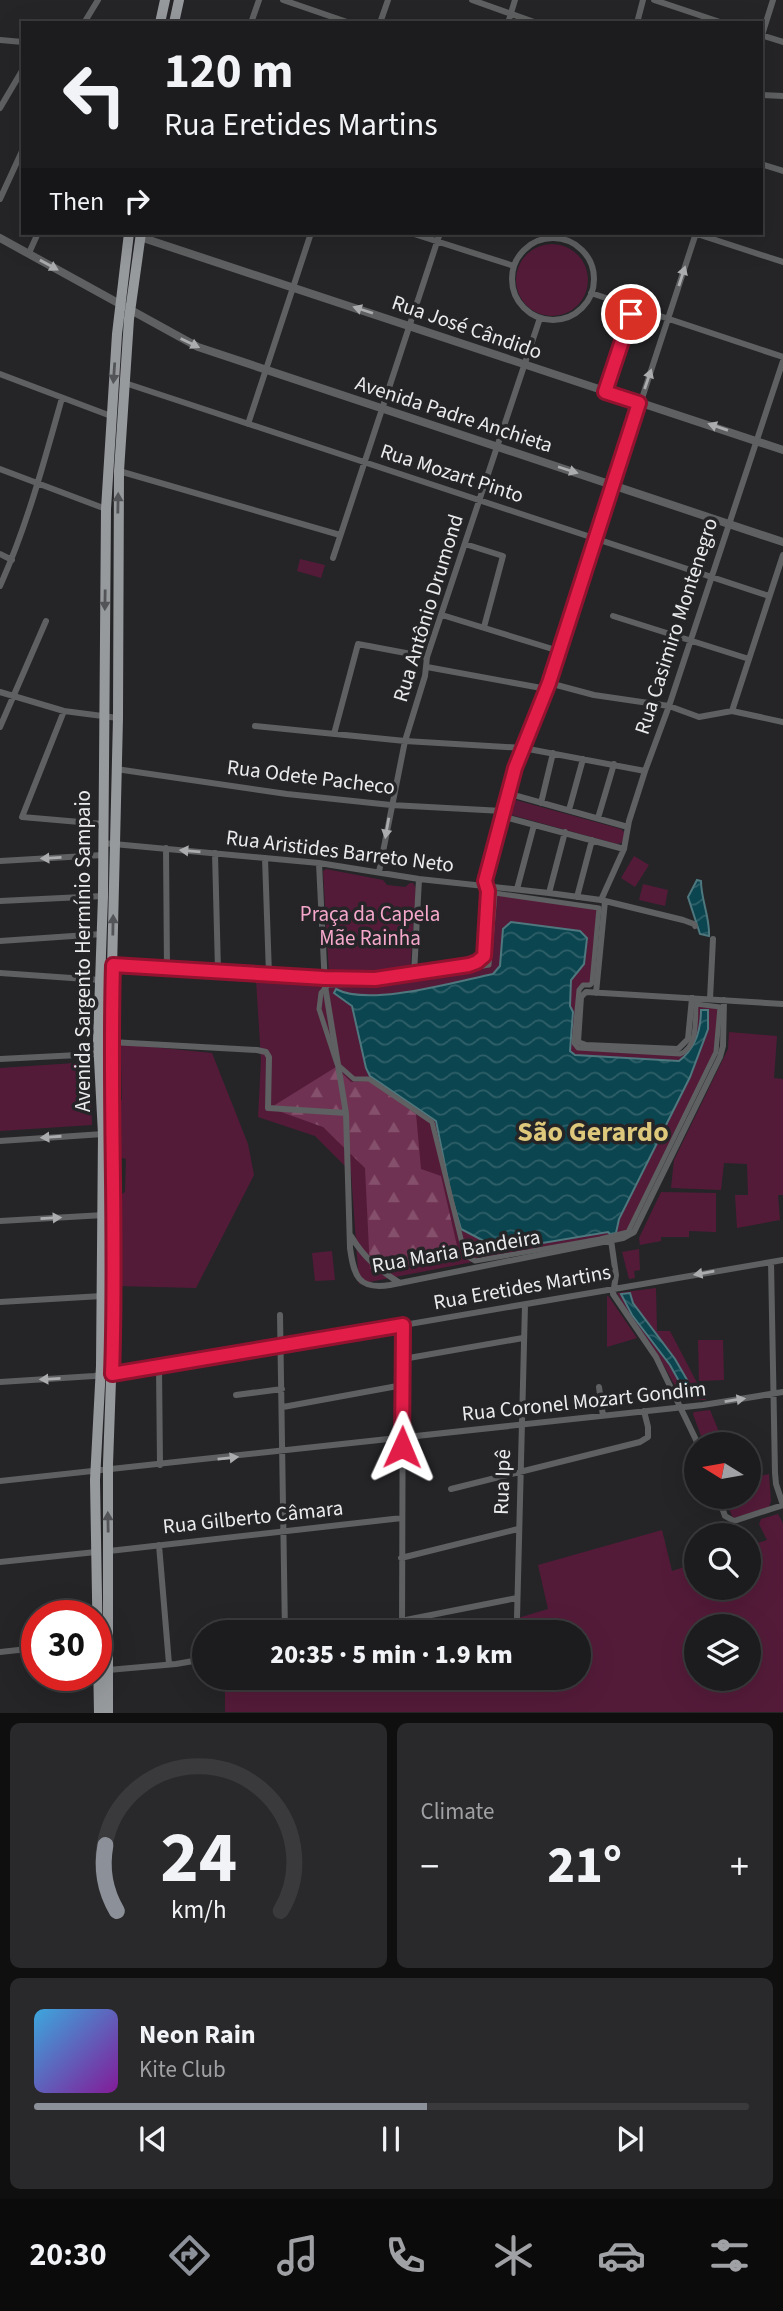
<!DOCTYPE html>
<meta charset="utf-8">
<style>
body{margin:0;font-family:"Source Sans 3",sans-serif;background:#29292b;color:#f1f3f6;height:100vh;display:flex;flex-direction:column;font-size:26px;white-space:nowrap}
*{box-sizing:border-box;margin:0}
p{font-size:23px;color:#a0a1a4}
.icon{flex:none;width:38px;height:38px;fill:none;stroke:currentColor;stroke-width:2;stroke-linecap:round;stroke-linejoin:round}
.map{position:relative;height:1713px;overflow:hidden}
.side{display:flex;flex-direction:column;gap:10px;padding:10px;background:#0f0f10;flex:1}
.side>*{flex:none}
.guide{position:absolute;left:21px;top:21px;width:742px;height:214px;border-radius:0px;box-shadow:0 7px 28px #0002,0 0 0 2px #3a3a3c;background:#1c1c1e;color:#f1f3f6;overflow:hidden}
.needle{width:46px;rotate:281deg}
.controls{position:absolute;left:684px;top:1432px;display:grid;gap:14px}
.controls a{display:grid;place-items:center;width:77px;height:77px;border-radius:50%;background:#1c1c1e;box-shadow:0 7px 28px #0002,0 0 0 2px #3a3a3c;font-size:35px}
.speed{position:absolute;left:21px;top:1600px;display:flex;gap:14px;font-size:35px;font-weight:700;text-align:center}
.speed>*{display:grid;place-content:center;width:91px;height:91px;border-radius:50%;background:#1c1c1e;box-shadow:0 7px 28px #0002,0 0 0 2px #3a3a3c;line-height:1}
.speed .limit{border:10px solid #d22;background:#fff;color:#111}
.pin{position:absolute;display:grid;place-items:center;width:60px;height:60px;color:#fff;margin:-30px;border:4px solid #fff;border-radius:50%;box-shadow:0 2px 7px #0007}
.me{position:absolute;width:77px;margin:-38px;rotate:1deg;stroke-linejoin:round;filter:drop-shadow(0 0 5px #0008)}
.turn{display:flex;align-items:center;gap:24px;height:147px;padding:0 28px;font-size:32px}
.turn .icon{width:91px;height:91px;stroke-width:2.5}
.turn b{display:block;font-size:49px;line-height:60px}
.then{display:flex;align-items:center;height:66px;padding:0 28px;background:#0003;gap:14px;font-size:26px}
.big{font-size:52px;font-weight:800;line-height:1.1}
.side .card{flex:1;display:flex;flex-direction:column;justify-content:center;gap:10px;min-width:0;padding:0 24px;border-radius:10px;background:#29292b}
.side .dial{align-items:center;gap:0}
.dial svg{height:182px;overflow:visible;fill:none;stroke:#3a3a3c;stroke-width:7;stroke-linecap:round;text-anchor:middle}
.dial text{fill:#f1f3f6;stroke:none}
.song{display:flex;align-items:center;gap:21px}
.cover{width:84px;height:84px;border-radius:10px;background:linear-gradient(135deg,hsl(200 70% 55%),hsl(290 70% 35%))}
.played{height:7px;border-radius:4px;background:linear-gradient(90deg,#8c9099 55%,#3a3a3c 55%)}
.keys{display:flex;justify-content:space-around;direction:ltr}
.heat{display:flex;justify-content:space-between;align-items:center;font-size:38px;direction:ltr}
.side .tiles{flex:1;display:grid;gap:10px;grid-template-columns:1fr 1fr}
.card:last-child{grid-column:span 2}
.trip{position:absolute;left:192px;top:1620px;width:399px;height:70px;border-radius:35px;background:#1c1c1e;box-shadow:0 7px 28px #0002,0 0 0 2px #3a3a3c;font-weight:800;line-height:70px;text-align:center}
.tab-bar{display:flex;height:112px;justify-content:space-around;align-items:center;background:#0b0b0c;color:#a0a1a4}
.tab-bar .icon{width:49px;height:49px}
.tab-bar .current{color:#8c9099}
.tab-bar b{font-size:32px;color:#f1f3f6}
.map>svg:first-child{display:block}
.green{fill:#541b39;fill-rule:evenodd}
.forest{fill:url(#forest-firs)}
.water{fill:url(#water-waves);stroke:#4e777e;stroke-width:2}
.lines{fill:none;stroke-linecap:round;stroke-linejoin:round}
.pedestrian{stroke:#5e6061;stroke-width:5}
.minor{stroke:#5e6061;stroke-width:6}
.tertiary{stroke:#5e6061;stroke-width:8}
.primary{stroke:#979a9d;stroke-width:10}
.oneway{fill:#abacae}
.oneway2{fill:#535457}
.route-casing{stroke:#92132f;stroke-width:18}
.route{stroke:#e11d48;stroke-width:12}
.labels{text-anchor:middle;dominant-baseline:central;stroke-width:7;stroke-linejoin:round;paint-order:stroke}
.street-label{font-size:21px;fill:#eaebed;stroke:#252528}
.park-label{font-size:21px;fill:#f5a8cb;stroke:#252528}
.district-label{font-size:28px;font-weight:bold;fill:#dec87b;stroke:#252528}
</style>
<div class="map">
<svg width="783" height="1713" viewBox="0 0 783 1713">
<defs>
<pattern id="forest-firs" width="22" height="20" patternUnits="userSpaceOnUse" patternTransform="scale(1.75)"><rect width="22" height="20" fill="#703252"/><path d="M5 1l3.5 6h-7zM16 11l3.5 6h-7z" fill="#85506b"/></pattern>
<pattern id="water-waves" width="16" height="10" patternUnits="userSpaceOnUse" patternTransform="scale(1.75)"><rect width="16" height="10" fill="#0b454f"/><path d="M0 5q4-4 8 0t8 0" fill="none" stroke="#2f6069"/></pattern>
</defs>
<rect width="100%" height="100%" fill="#252528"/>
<path class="green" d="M516 280a36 36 0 1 1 72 0a36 36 0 1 1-72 0Z
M300 559 325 565 321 578 297 571Z
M512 799 621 829 625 833 622 843 617 844 508 814 506 812 509 800Z
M634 856 649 865 635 887 621 878Z
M326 869 383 880 387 885 405 887 410 883H413L416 888 410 971 397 973 395 969 367 971 363 976 329 974 323 871Z
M643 884 668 890 665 906 639 900Z
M493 895 597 906 592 983 579 990 574 1043 680 1054 692 1042 696 1004 718 1006V1047L628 1232 359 1284 351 1172 315 1136 258 1117 261 1060 256 980 369 985 489 965Z
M729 1032 777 1036 774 1078 783 1079V1195H778L780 1220 737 1228 735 1195H748L747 1164 724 1163 721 1190 671 1188 674 1160 728 1049Z
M122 1044 212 1053 248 1144 254 1175 196 1288 117 1286 119 1196 125 1192 126 1159 119 1157 117 1101 122 1100 121 1064 115 1062V1051Z
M90 1062 92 1125 0 1131V1068Z
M661 1192 716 1193V1232L689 1231V1237H661V1241L640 1245 639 1238Z
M639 1249 640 1270 634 1271 635 1278 629 1279 622 1252Z
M332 1251 335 1280 315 1281 312 1253Z
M656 1288 657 1331H670L706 1400H683L659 1357 627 1312 617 1293Z
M607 1296 609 1297 637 1338 607 1347Z
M698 1340H723L724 1380 699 1381Z
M710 1410 724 1444H704L693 1414 694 1412Z
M769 1474 771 1501 769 1507 734 1518 732 1516 724 1496H749V1478Z
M778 1514 783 1523V1712H225V1678H579V1633H468L548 1609 538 1565 662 1530 672 1571 696 1563V1587H749V1546L767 1540 759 1524 761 1519ZM696 1626H749V1678H696Z"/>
<path class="forest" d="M336 1067 351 1082 369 1081 416 1114 421 1169 441 1176 460 1259 370 1269 365 1168 323 1127 270 1108Z"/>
<path class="water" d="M697 880 701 881C701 900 710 917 709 936L700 934 688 897Z
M511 922 580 931 587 938 584 964 571 980 570 1006 573 1012 570 1051 575 1055 679 1061C696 1048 701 1030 701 1010H708V1029L690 1077 619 1219 616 1233 610 1234 608 1232 501 1250 461 1229 451 1195 436 1121 370 1076 366 1068 352 1006 334 993 336 989C369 1007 455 982 493 974L500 966 503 929Z
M630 1293 633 1303 675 1359 697 1397 689 1399 670 1365 632 1315 621 1294Z"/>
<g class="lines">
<path class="pedestrian" d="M495 893 599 908 592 983 590 985H583L579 990 574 1043 578 1048 680 1054C698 1047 695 1021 696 1004L720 1007 716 1052 628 1232 600 1239 475 1261 465 1255 432 1122 369 1079H354L337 1064 319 1009 321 993 328 985 381 984 489 965Z"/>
<path class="minor" d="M283 0 350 23
M472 0 537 23
M654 0 723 23
M84 23 98 0
M251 23 259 0
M380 23 388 0
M508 23 515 0
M637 23 643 0
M761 35 783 42
M761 38 773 0
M0 40 23 42
M761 95 783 96
M0 108 23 69
M761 164 783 171
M0 199 23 149
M411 233 514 266
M694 233 783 262
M512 279a41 41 0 1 1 82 0a41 41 0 1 1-82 0Z
M29 253 38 233
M591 293 783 357
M0 374 111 416
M125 383 769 596
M605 392 633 307
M248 424 311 233
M0 469 106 509
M119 471 340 535
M465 544 503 556 484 627
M0 554 12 560
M333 558 440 233
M0 586C27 526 44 462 62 398
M442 615 559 651
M613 616 749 659
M427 667 547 689
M549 683 594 695 669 706 699 717 732 711 783 722
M0 692 64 711 118 718
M64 711 22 817 103 824
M732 711 783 555
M255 726 405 741 523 748 645 771
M0 727 46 621
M334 734 358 644 427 657
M116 769 287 794 391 805 503 811
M507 793 628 827
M541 803 553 753
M569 810 583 759
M501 816 624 849
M598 818 614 764
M103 843 319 863 419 879 549 893 601 900 683 920 694 924 695 926
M166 848 167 969
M215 853 218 971
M265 858 269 975
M0 861 103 855
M319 863 325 986 346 1113 350 1248C354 1276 358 1290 390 1285L623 1238 634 1232 720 1057 723 1046 724 1000
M379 872 405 741 425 676 427 657 540 318
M517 889 534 825
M549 893 565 832
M577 897 592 840
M601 900 624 849 629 821 645 771 669 706 783 361
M0 901 103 896
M0 941 102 934
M113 966 301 977 375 979 469 965 477 962 484 956 488 891 485 881 515 768 549 683 696 233
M0 973 100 980
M414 974 419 879
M596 993 605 901
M692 998 688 1039 678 1049 586 1045 578 1042 581 997 586 992 783 1004
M710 999 713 939
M111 1042 257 1050 266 1052 269 1057 268 1108 346 1113
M0 1059 98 1054
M0 1141 103 1134
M0 1221 104 1215
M351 1236C364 1258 379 1270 400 1283
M611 1240 616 1275 613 1294 656 1357 698 1444
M771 1262 775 1473 776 1484 783 1505
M0 1302 102 1296
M280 1315 285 1633
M403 1359 523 1338
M159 1367 160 1465
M0 1382 94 1376 159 1367 783 1260
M599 1387 603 1416
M236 1395 282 1389
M283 1407 403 1385
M0 1481 703 1405 783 1392
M451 1489 640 1442 648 1437V1427L644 1411
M718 1496 725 1516 734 1521 783 1505
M159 1545 169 1664
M109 1551 402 1518
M401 1558 518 1529
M0 1562 96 1552
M517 1618 525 1305
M340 1633 517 1598
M402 1633 403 1325
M0 1652 37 1648
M108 1670 176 1664 205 1659"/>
<path class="tertiary" d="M140 237 783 450
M0 238 198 347 783 542"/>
<path class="primary" d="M160 23 165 0
M174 23 179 0
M99 1713 95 1480 101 1366 103 1134 98 1041 103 896 106 509 117 334 129 233
M108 1713V1464L114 1295 110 1053 118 718 119 471 129 319 141 233"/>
</g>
<defs><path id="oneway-solid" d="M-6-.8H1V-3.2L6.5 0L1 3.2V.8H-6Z" transform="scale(1.75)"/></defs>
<g class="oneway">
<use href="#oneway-solid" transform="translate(49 265) rotate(29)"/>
<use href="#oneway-solid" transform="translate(682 276) rotate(-72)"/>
<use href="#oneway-solid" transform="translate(363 310) rotate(-162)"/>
<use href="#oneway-solid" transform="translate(190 343) rotate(26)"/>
<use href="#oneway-solid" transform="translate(648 379) rotate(-71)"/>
<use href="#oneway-solid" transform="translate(718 427) rotate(-161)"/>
<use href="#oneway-solid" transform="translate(568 470) rotate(18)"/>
<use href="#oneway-solid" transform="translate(387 828) rotate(100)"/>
<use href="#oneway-solid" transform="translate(190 851) rotate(-175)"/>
<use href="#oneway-solid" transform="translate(51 858) rotate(177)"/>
<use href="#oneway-solid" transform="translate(51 1137) rotate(176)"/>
<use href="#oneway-solid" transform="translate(51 1218) rotate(-3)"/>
<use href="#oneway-solid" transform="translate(704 1273) rotate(170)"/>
<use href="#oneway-solid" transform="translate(50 1379) rotate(177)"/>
<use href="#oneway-solid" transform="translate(735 1400) rotate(-9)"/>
<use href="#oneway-solid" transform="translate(228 1458) rotate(-6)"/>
</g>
<g class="oneway2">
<use href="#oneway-solid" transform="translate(114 373) rotate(94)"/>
<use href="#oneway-solid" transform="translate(118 503) rotate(-89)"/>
<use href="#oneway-solid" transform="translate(105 600) rotate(91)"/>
<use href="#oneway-solid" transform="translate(113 925) rotate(-89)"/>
<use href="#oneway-solid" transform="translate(108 1522) rotate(-91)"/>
</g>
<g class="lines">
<defs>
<path id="route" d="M402 1447 403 1325 112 1374C117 1238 109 1102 113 965L324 978 375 979 469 965 477 962 484 956 488 891 485 881 515 768 549 683 639 403 605 392 631 314"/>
</defs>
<use href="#route" class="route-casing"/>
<use href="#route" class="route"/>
</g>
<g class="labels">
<g class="street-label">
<text transform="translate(467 327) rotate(19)">Rua José Cândido</text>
<text transform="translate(454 414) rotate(18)">Avenida Padre Anchieta</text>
<text transform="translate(452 473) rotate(18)">Rua Mozart Pinto</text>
<text transform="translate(428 608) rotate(-73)">Rua Antônio Drumond</text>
<text transform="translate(676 626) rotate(-72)">Rua Casimiro Montenegro</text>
<text transform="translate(311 777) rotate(7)">Rua Odete Pacheco</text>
<text transform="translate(340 851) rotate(7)">Rua Aristides Barreto Neto</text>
<text transform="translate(83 951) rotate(-90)">Avenida Sargento Hermínio Sampaio</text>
<text transform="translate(456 1251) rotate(-10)">Rua Maria Bandeira</text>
<text transform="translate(522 1287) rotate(-10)">Rua Eretides Martins</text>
<text transform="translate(584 1401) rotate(-6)">Rua Coronel Mozart Gondim</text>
<text transform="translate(502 1482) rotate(-88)">Rua Ipê</text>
<text transform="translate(253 1517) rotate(-6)">Rua Gilberto Câmara</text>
</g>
<g class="park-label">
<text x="370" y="914">Praça da Capela<tspan x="370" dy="24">Mãe Rainha</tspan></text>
</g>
<g class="district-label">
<text x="593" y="1132">São Gerardo</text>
</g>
</g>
</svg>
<div class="controls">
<a><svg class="needle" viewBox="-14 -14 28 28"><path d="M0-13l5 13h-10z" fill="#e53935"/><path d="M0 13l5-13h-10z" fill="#a0a1a4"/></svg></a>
<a><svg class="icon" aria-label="search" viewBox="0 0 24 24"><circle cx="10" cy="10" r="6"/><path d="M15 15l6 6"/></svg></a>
<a><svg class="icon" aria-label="layers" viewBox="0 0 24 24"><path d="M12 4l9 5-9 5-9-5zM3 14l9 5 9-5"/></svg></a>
</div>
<div class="speed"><div class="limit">30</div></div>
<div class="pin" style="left:631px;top:314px;background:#d93025"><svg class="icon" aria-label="arrive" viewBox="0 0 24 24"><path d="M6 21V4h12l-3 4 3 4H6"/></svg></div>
<svg class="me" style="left:402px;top:1447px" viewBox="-20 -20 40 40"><path d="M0-17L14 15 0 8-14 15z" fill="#e11d48" stroke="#fff" stroke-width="4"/></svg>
<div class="trip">20:35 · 5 min · 1.9 km</div>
<div class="guide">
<div class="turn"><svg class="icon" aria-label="left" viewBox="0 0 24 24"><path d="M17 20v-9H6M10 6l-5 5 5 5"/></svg><div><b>120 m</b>Rua Eretides Martins</div></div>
<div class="then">Then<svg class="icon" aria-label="right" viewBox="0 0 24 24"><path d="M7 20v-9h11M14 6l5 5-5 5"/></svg></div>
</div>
</div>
<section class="side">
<div class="tiles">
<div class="card dial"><svg viewBox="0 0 100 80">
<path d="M14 69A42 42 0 1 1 86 69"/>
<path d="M14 69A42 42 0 0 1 9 40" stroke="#8c9099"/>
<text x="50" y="56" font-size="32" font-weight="700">24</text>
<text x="50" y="72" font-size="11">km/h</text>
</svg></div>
<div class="card"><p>Climate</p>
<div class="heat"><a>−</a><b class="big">21°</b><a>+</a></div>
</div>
<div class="card">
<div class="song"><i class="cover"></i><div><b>Neon Rain</b><p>Kite Club</p></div></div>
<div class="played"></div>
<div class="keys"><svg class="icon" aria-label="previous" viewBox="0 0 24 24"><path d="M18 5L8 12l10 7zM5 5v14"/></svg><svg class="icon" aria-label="pause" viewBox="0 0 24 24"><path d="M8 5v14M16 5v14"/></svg><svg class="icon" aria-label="next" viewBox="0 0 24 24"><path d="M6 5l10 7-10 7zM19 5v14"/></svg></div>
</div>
</div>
</section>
<nav class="tab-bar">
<b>20:30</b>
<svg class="icon current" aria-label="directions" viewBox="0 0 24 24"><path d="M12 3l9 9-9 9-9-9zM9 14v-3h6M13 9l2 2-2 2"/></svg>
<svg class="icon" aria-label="music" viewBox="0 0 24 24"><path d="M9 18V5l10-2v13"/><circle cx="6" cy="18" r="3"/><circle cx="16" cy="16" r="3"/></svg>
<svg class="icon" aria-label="phone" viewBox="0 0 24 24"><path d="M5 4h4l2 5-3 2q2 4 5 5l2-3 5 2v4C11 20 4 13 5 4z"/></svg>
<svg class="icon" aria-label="climate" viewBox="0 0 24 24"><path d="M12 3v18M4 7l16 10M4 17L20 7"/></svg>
<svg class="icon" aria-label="car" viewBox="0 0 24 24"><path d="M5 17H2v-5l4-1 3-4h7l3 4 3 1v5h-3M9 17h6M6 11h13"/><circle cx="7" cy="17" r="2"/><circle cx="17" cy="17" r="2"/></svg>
<svg class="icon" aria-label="filters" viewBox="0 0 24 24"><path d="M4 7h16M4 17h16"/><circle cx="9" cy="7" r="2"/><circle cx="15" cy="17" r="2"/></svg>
</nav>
